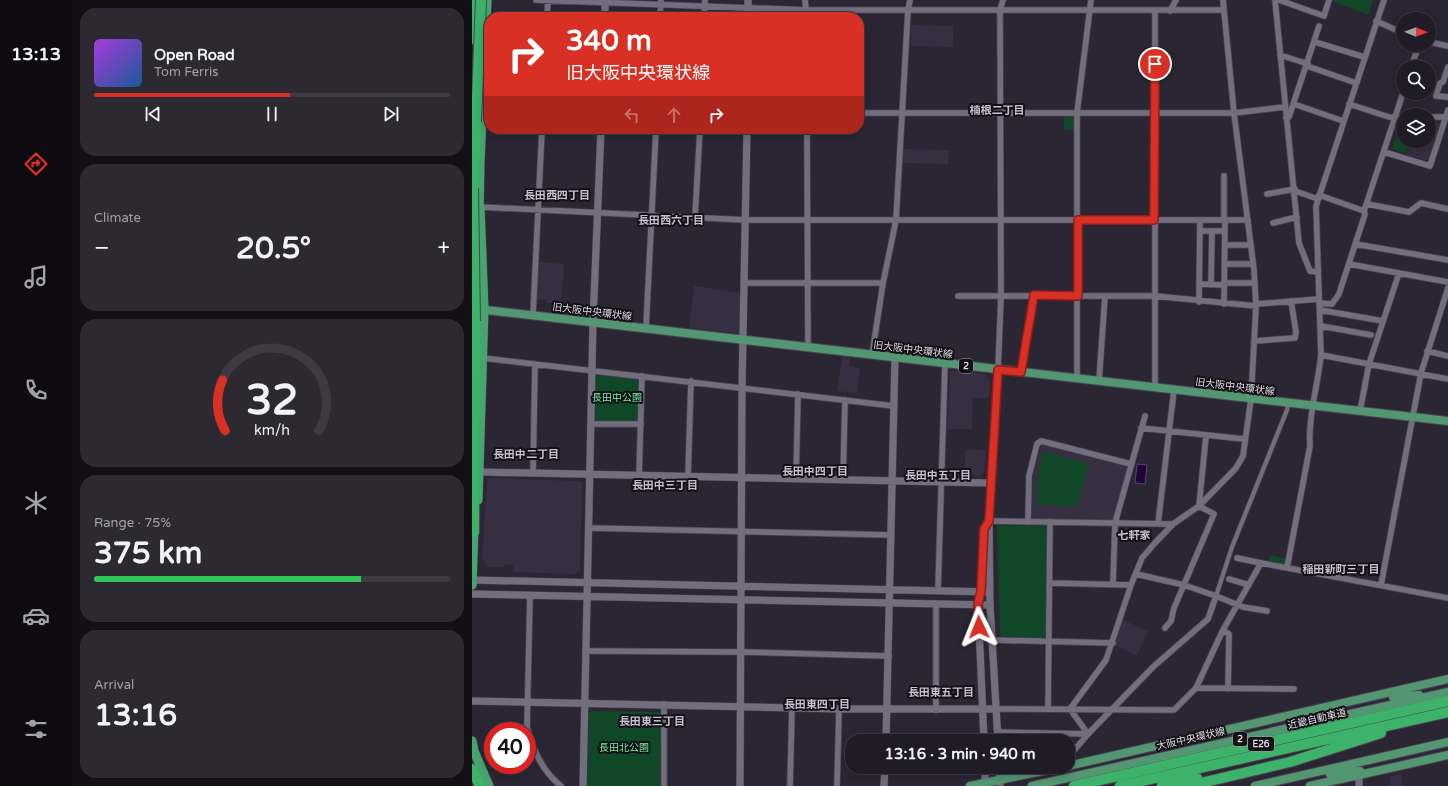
<!DOCTYPE html>
<meta charset="utf-8">
<style>
body{margin:0;font-family:"Varela Round","Noto Sans JP",sans-serif;background:#2d2933;color:#f1f3f6;height:100vh;display:flex;flex-direction:column;font-size:15px;white-space:nowrap}
*{box-sizing:border-box;margin:0}
p{font-size:13px;color:#a2a1a7}
.icon{flex:none;width:22px;height:22px;fill:none;stroke:currentColor;stroke-width:2;stroke-linecap:round;stroke-linejoin:round}
.map{position:relative;flex:1;overflow:hidden}
.panel{display:flex;flex-direction:column;gap:8px;padding:8px;background:#120f15;width:400px}
.panel>*{flex:none}
.banner{position:absolute;left:12px;top:12px;width:380px;height:122px;border-radius:16px;box-shadow:0 2px 10px #0003,0 0 0 1px #3d3a44;background:#d93025;color:#fff;overflow:hidden}
.needle{width:26px;rotate:91deg}
.controls{position:absolute;left:924px;top:12px;display:grid;gap:8px}
.controls a{display:grid;place-items:center;width:40px;height:40px;border-radius:50%;background:#201c27;box-shadow:0 2px 10px #0003,0 0 0 1px #3d3a44;font-size:20px}
.speed{position:absolute;left:12px;top:722px;display:flex;gap:8px;font-size:20px;font-weight:700;text-align:center}
.speed>*{display:grid;place-content:center;width:52px;height:52px;border-radius:50%;background:#201c27;box-shadow:0 2px 10px #0003,0 0 0 1px #3d3a44;line-height:1}
.speed .limit{border:6px solid #d22;background:#fff;color:#111}
.pin{position:absolute;display:grid;place-items:center;width:34px;height:34px;color:#fff;margin:-17px;border:2px solid #fff;border-radius:50%;box-shadow:0 1px 4px #0007}
.me{position:absolute;width:44px;margin:-22px;rotate:358deg;stroke-linejoin:round;filter:drop-shadow(0 0 3px #0008)}
.turn{display:flex;align-items:center;gap:14px;height:84px;padding:0 16px;font-size:18px}
.turn .icon{width:52px;height:52px;stroke-width:2.5}
.turn b{display:block;font-size:28px;line-height:34px}
.lanes{display:flex;align-items:center;height:38px;padding:0 16px;background:#0003;justify-content:center;gap:20px;direction:ltr}
.lanes .off{opacity:.35}
.big{font-size:30px;font-weight:700;line-height:1.1}
.panel .widget{flex:1;display:flex;flex-direction:column;justify-content:center;gap:6px;min-width:0;padding:0 14px;border-radius:16px;background:#2d2933}
.panel .dial{align-items:center;gap:0}
.dial svg{height:104px;overflow:visible;fill:none;stroke:#3d3a44;stroke-width:7;stroke-linecap:round;text-anchor:middle}
.dial text{fill:#f1f3f6;stroke:none}
.song{display:flex;align-items:center;gap:12px}
.cover{width:48px;height:48px;border-radius:6px;background:linear-gradient(135deg,hsl(280 70% 55%),hsl(210 70% 35%))}
.played{height:4px;border-radius:2px;background:linear-gradient(90deg,#d93025 55%,#3d3a44 55%)}
.keys{display:flex;justify-content:space-around;direction:ltr}
.heat{display:flex;justify-content:space-between;align-items:center;font-size:22px;direction:ltr}
.charge{height:6px;border-radius:3px;background:linear-gradient(90deg,#34c759 75%,#3d3a44 0)}
.trip{position:absolute;left:373px;top:734px;width:230px;height:40px;border-radius:16px;background:#201c27;box-shadow:0 2px 10px #0003,0 0 0 1px #3d3a44;font-weight:700;line-height:40px;text-align:center}
main{display:flex;flex:1;min-height:0}
.tabs{display:flex;flex-direction:column;width:72px;justify-content:space-around;align-items:center;background:#0d0b10;color:#a2a1a7}
.tabs .icon{width:28px;height:28px}
.tabs .current{color:#d93025}
.tabs b{font-size:18px;color:#f1f3f6}
.map>svg:first-child{display:block}
.built{fill:#362f42}
.green{fill:#104726}
.water{fill:#20033b;stroke:#59446e}
.lines{fill:none;stroke-linecap:round;stroke-linejoin:round}
.pedestrian-casing{stroke:#494450;stroke-width:5.5}
.minor-casing{stroke:#494450;stroke-width:7}
.tertiary-casing{stroke:#494450;stroke-width:8}
.primary-casing{stroke:#494450;stroke-width:10}
.trunk-casing{stroke:#494450;stroke-width:10}
.motorway-casing{stroke:#494450;stroke-width:12}
.pedestrian{stroke:#736e7e;stroke-width:4}
.minor{stroke:#736e7e;stroke-width:5.5}
.tertiary{stroke:#736e7e;stroke-width:7}
.primary{stroke:#529772;stroke-width:8}
.trunk{stroke:#47a46e;stroke-width:9}
.motorway{stroke:#3cb26a;stroke-width:10}
.motorway-bridge-casing{stroke:#494450;stroke-width:12;stroke-linecap:butt}
.motorway-bridge{stroke:#3cb26a;stroke-width:10}
.route-casing{stroke:#8d1f18;stroke-width:10}
.route{stroke:#d93025;stroke-width:7}
.labels{text-anchor:middle;dominant-baseline:central;stroke-width:4;stroke-linejoin:round;paint-order:stroke}
.shield{fill:#131117;stroke:#a19ea6;stroke-width:1}
.shield-label{font-size:9px;font-weight:bold;fill:#dedae4}
.street-label{font-size:10px;fill:#dedae4;stroke:#131117}
.park-label{font-size:10px;fill:#79efa0;stroke:#131117}
.neighbourhood-label{font-size:11px;font-weight:bold;fill:#c4bed0;stroke:#131117}
</style>
<main>
<nav class="tabs">
<b>13:13</b>
<svg class="icon current" aria-label="directions" viewBox="0 0 24 24"><path d="M12 3l9 9-9 9-9-9zM9 14v-3h6M13 9l2 2-2 2"/></svg>
<svg class="icon" aria-label="music" viewBox="0 0 24 24"><path d="M9 18V5l10-2v13"/><circle cx="6" cy="18" r="3"/><circle cx="16" cy="16" r="3"/></svg>
<svg class="icon" aria-label="phone" viewBox="0 0 24 24"><path d="M5 4h4l2 5-3 2q2 4 5 5l2-3 5 2v4C11 20 4 13 5 4z"/></svg>
<svg class="icon" aria-label="climate" viewBox="0 0 24 24"><path d="M12 3v18M4 7l16 10M4 17L20 7"/></svg>
<svg class="icon" aria-label="car" viewBox="0 0 24 24"><path d="M5 17H2v-5l4-1 3-4h7l3 4 3 1v5h-3M9 17h6M6 11h13"/><circle cx="7" cy="17" r="2"/><circle cx="17" cy="17" r="2"/></svg>
<svg class="icon" aria-label="filters" viewBox="0 0 24 24"><path d="M4 7h16M4 17h16"/><circle cx="9" cy="7" r="2"/><circle cx="15" cy="17" r="2"/></svg>
</nav>
<section class="panel">
<div class="widget">
<div class="song"><i class="cover"></i><div><b>Open Road</b><p>Tom Ferris</p></div></div>
<div class="played"></div>
<div class="keys"><svg class="icon" aria-label="previous" viewBox="0 0 24 24"><path d="M18 5L8 12l10 7zM5 5v14"/></svg><svg class="icon" aria-label="pause" viewBox="0 0 24 24"><path d="M8 5v14M16 5v14"/></svg><svg class="icon" aria-label="next" viewBox="0 0 24 24"><path d="M6 5l10 7-10 7zM19 5v14"/></svg></div>
</div>
<div class="widget"><p>Climate</p>
<div class="heat"><a>−</a><b class="big">20.5°</b><a>+</a></div>
</div>
<div class="widget dial"><svg viewBox="0 0 100 80">
<path d="M14 69A42 42 0 1 1 86 69"/>
<path d="M14 69A42 42 0 0 1 12 30" stroke="#d93025"/>
<text x="50" y="56" font-size="32" font-weight="700">32</text>
<text x="50" y="72" font-size="11">km/h</text>
</svg></div>
<div class="widget"><p>Range · 75%</p><b class="big">375 km</b><div class="charge"></div></div>
<div class="widget"><p>Arrival</p><b class="big">13:16</b></div>
</section>
<div class="map">
<svg width="976" height="786" viewBox="0 0 976 786">
<rect width="100%" height="100%" fill="#2b2634"/>
<path class="built" d="M439 25 481 26V47L439 46Z
M957 122 970 123 957 161 935 155 939 141H957Z
M431 149 477 150 476 164 431 163Z
M66 262 92 264 89 312 85 311V303H74V300L64 299Z
M222 286 269 293 268 332 266 333 217 328Z
M370 357 378 358 377 366 388 368 385 393 365 391Z
M478 370 513 374 518 381 517 398H501L500 429H475Z
M570 445 654 465 656 469 643 517 639 520 562 519 559 515 561 474Z
M493 449 514 450 512 472 508 476 493 475Z
M17 478 108 481 110 484 108 570 103 574 41 572V565L32 564V567H16L10 559 15 481Z
M651 620 676 631 665 656 643 645Z
M930 774V786H918V776Z"/>
<path class="green" d="M859 0H901L896 15Z
M592 116H603V130H592Z
M931 123V141H938L934 153 920 149 928 125Z
M127 375 164 379 167 382 166 419 163 422H126L123 419 124 377Z
M571 451 617 464 606 506 565 505 566 475Z
M525 525 571 526 575 529 574 635 572 638 530 636 528 634Z
M798 555 815 559 813 566 796 562Z
M119 711 187 712 189 714 188 786H115L117 712Z"/>
<path class="water" d="M665 464 675 465 673 484 663 483Z"/>
<g class="lines">
<defs>
<path id="pedestrian" d="M744 596 760 547 815 410 816 403"/>
<path id="minor" d="M64 0 335 10H752
M333 0 335 17
M803 0 827 243 838 271 846 272
M807 0 852 16 857 0
M683 11V388
M698 11 704 0
M75 17 76 0
M188 17 189 0
M232 17 233 0
M904 21 931 33
M843 42 892 57
M957 42 976 46
M808 55 836 64
M835 66 884 83
M939 67 947 45
M976 67 971 82 968 83 964 96 976 97
M822 104 871 121
M877 104 917 117 931 118
M387 113H762L813 107
M957 117H976
M814 118 817 117 847 26
M335 129 336 347
M912 152 958 166 976 110
M752 176V220
M823 191 846 199
M795 194 823 189
M847 195 892 211 931 93
M895 204 937 212 949 203 976 209
M8 207 274 220H776
M223 217 228 129
M801 223 825 217
M728 231H753
M883 244 976 260
M753 245H779
M753 264H781
M877 264 976 282
M273 283H411
M752 283H783
M727 284 752 285
M739 284 740 231
M486 296H683L784 306
M727 302 728 220
M847 303 860 304 867 294 893 214 892 211
M752 304 753 220
M784 304 847 299
M848 310 911 321
M61 315 70 129
M849 326 899 335
M174 328 184 129
M782 341 823 338 824 332 819 301
M955 351 976 356
M400 355 411 283 424 220 436 10 438 0
M849 355 976 379
M11 358 422 406
M526 370 529 296 528 10 531 0
M549 372 562 295
M605 379V113L619 0
M627 381 633 296
M888 411 897 364 927 273
M120 424H169
M669 428 772 439
M61 473 63 364
M167 476 170 376
M216 477 219 381
M324 479 326 394
M371 480 373 400
M517 521 701 524
M556 522 557 476 565 444 569 441 659 464
M686 524 702 390
M117 528 419 535
M765 558 789 563
M815 568 838 446C836 416 846 385 849 355L844 206 912 0
M664 574 712 585 744 596 771 607 795 611
M757 579 777 585
M578 583 659 585
M641 584 643 523 673 416
M909 585 949 373 976 288
M466 590 473 363
M58 595 55 727C61 750 70 771 89 786
M693 628 699 621 702 608 742 514 727 506 734 436
M751 630 757 634 756 689
M520 640 641 643
M114 651 269 652 417 656
M724 688 822 689
M524 709 702 710 724 688 751 630 789 563 976 598
M576 709 578 522
M464 710V604
M525 732 616 734
M616 734 598 709 634 660 659 585 670 558 683 543 701 524 727 506 764 468 771 456 779 399 784 306 782 270 762 113 751 0
M600 765 599 754 616 734 681 667 736 619 744 596
M192 786V704
M318 786 320 708
M365 786 367 709"/>
<path id="tertiary" d="M133 17V0
M276 17V0
M8 472 519 483
M0 580 518 592
M0 594 518 605
M0 701 367 709H524
M414 741 423 357
M512 741 506 604 509 591 512 529 517 521
M526 741 518 605 517 521 526 370
M513 767V786
M528 767V786
M111 786 121 322 129 129
M268 786 270 388 275 129
M412 786 413 767
M887 786V775"/>
<path id="primary" d="M5 309 976 421
M921 697 947 695
M596 766 976 679
M858 774 888 771
M498 786 590 767
M560 786 976 692
M783 786 976 742
M838 786 976 755"/>
<path id="trunk" d="M7 212 8 162 15 0
M6 500 12 309 8 207
M0 585 2 526
M0 741 2 751 17 786"/>
<path id="motorway" d="M0 39 2 0
M1 196 4 122
M2 532 3 321
M0 769 8 786
M602 786 976 701
M648 786 976 712
M690 786 725 778
M716 786 818 762 909 733"/>
</defs>
<use href="#pedestrian" class="pedestrian-casing"/>
<use href="#minor" class="minor-casing"/>
<use href="#tertiary" class="tertiary-casing"/>
<use href="#primary" class="primary-casing"/>
<use href="#trunk" class="trunk-casing"/>
<use href="#motorway" class="motorway-casing"/>
<use href="#pedestrian" class="pedestrian"/>
<use href="#minor" class="minor"/>
<use href="#tertiary" class="tertiary"/>
<use href="#primary" class="primary"/>
<use href="#trunk" class="trunk"/>
<use href="#motorway" class="motorway"/>
<defs>
<path id="motorway-bridge" d="M4 122 9 0
M1 188 3 321"/>
</defs>
<use href="#motorway-bridge" class="motorway-bridge-casing"/>
<use href="#motorway-bridge" class="motorway-bridge"/>
</g>
<g class="lines">
<defs>
<path id="route" d="M507 627 506 604 509 591 512 529 517 521 526 370 549 372 562 295 606 296V220H682L683 64"/>
</defs>
<use href="#route" class="route-casing"/>
<use href="#route" class="route"/>
</g>
<g class="labels">
<g class="shield">
<rect x="487" y="359" width="14" height="14" rx="3"/>
<rect x="761" y="732" width="14" height="14" rx="3"/>
<rect x="776" y="737" width="26" height="14" rx="3"/>
</g>
<g class="shield-label">
<text x="494" y="366">2</text>
<text x="768" y="739">2</text>
<text x="789" y="744">E26</text>
</g>
<g class="street-label">
<text transform="translate(120 312) rotate(7)">旧大阪中央環状線</text>
<text transform="translate(441 350) rotate(7)">旧大阪中央環状線</text>
<text transform="translate(763 387) rotate(7)">旧大阪中央環状線</text>
<text transform="translate(845 719) rotate(-13)">近畿自動車道</text>
<text transform="translate(719 739) rotate(-13)">大阪中央環状線</text>
</g>
<g class="park-label">
<text x="145" y="398">長田中公園</text>
<text x="152" y="748">長田北公園</text>
</g>
<g class="neighbourhood-label">
<text x="525" y="110">楠根二丁目</text>
<text x="85" y="195">長田西四丁目</text>
<text x="199" y="220">長田西六丁目</text>
<text x="54" y="454">長田中二丁目</text>
<text x="343" y="471">長田中四丁目</text>
<text x="466" y="475">長田中五丁目</text>
<text x="193" y="485">長田中三丁目</text>
<text x="662" y="535">七軒家</text>
<text x="869" y="569">稲田新町三丁目</text>
<text x="469" y="692">長田東五丁目</text>
<text x="345" y="704">長田東四丁目</text>
<text x="180" y="721">長田東三丁目</text>
</g>
</g>
</svg>
<div class="controls">
<a><svg class="needle" viewBox="-14 -14 28 28"><path d="M0-13l5 13h-10z" fill="#e53935"/><path d="M0 13l5-13h-10z" fill="#a2a1a7"/></svg></a>
<a><svg class="icon" aria-label="search" viewBox="0 0 24 24"><circle cx="10" cy="10" r="6"/><path d="M15 15l6 6"/></svg></a>
<a><svg class="icon" aria-label="layers" viewBox="0 0 24 24"><path d="M12 4l9 5-9 5-9-5zM3 14l9 5 9-5"/></svg></a>
</div>
<div class="speed"><div class="limit">40</div></div>
<div class="pin" style="left:683px;top:64px;background:#d93025"><svg class="icon" aria-label="arrive" viewBox="0 0 24 24"><path d="M6 21V4h12l-3 4 3 4H6"/></svg></div>
<svg class="me" style="left:507px;top:627px" viewBox="-20 -20 40 40"><path d="M0-17L14 15 0 8-14 15z" fill="#d93025" stroke="#fff" stroke-width="4"/></svg>
<div class="trip">13:16 · 3 min · 940 m</div>
<div class="banner">
<div class="turn"><svg class="icon" aria-label="right" viewBox="0 0 24 24"><path d="M7 20v-9h11M14 6l5 5-5 5"/></svg><div><b>340 m</b>旧大阪中央環状線</div></div>
<div class="lanes"><svg class="icon off" aria-label="left" viewBox="0 0 24 24"><path d="M17 20v-9H6M10 6l-5 5 5 5"/></svg><svg class="icon off" aria-label="ahead" viewBox="0 0 24 24"><path d="M12 20V5M6 11l6-6 6 6"/></svg><svg class="icon" aria-label="right" viewBox="0 0 24 24"><path d="M7 20v-9h11M14 6l5 5-5 5"/></svg></div>
</div>
</div>
</main>
